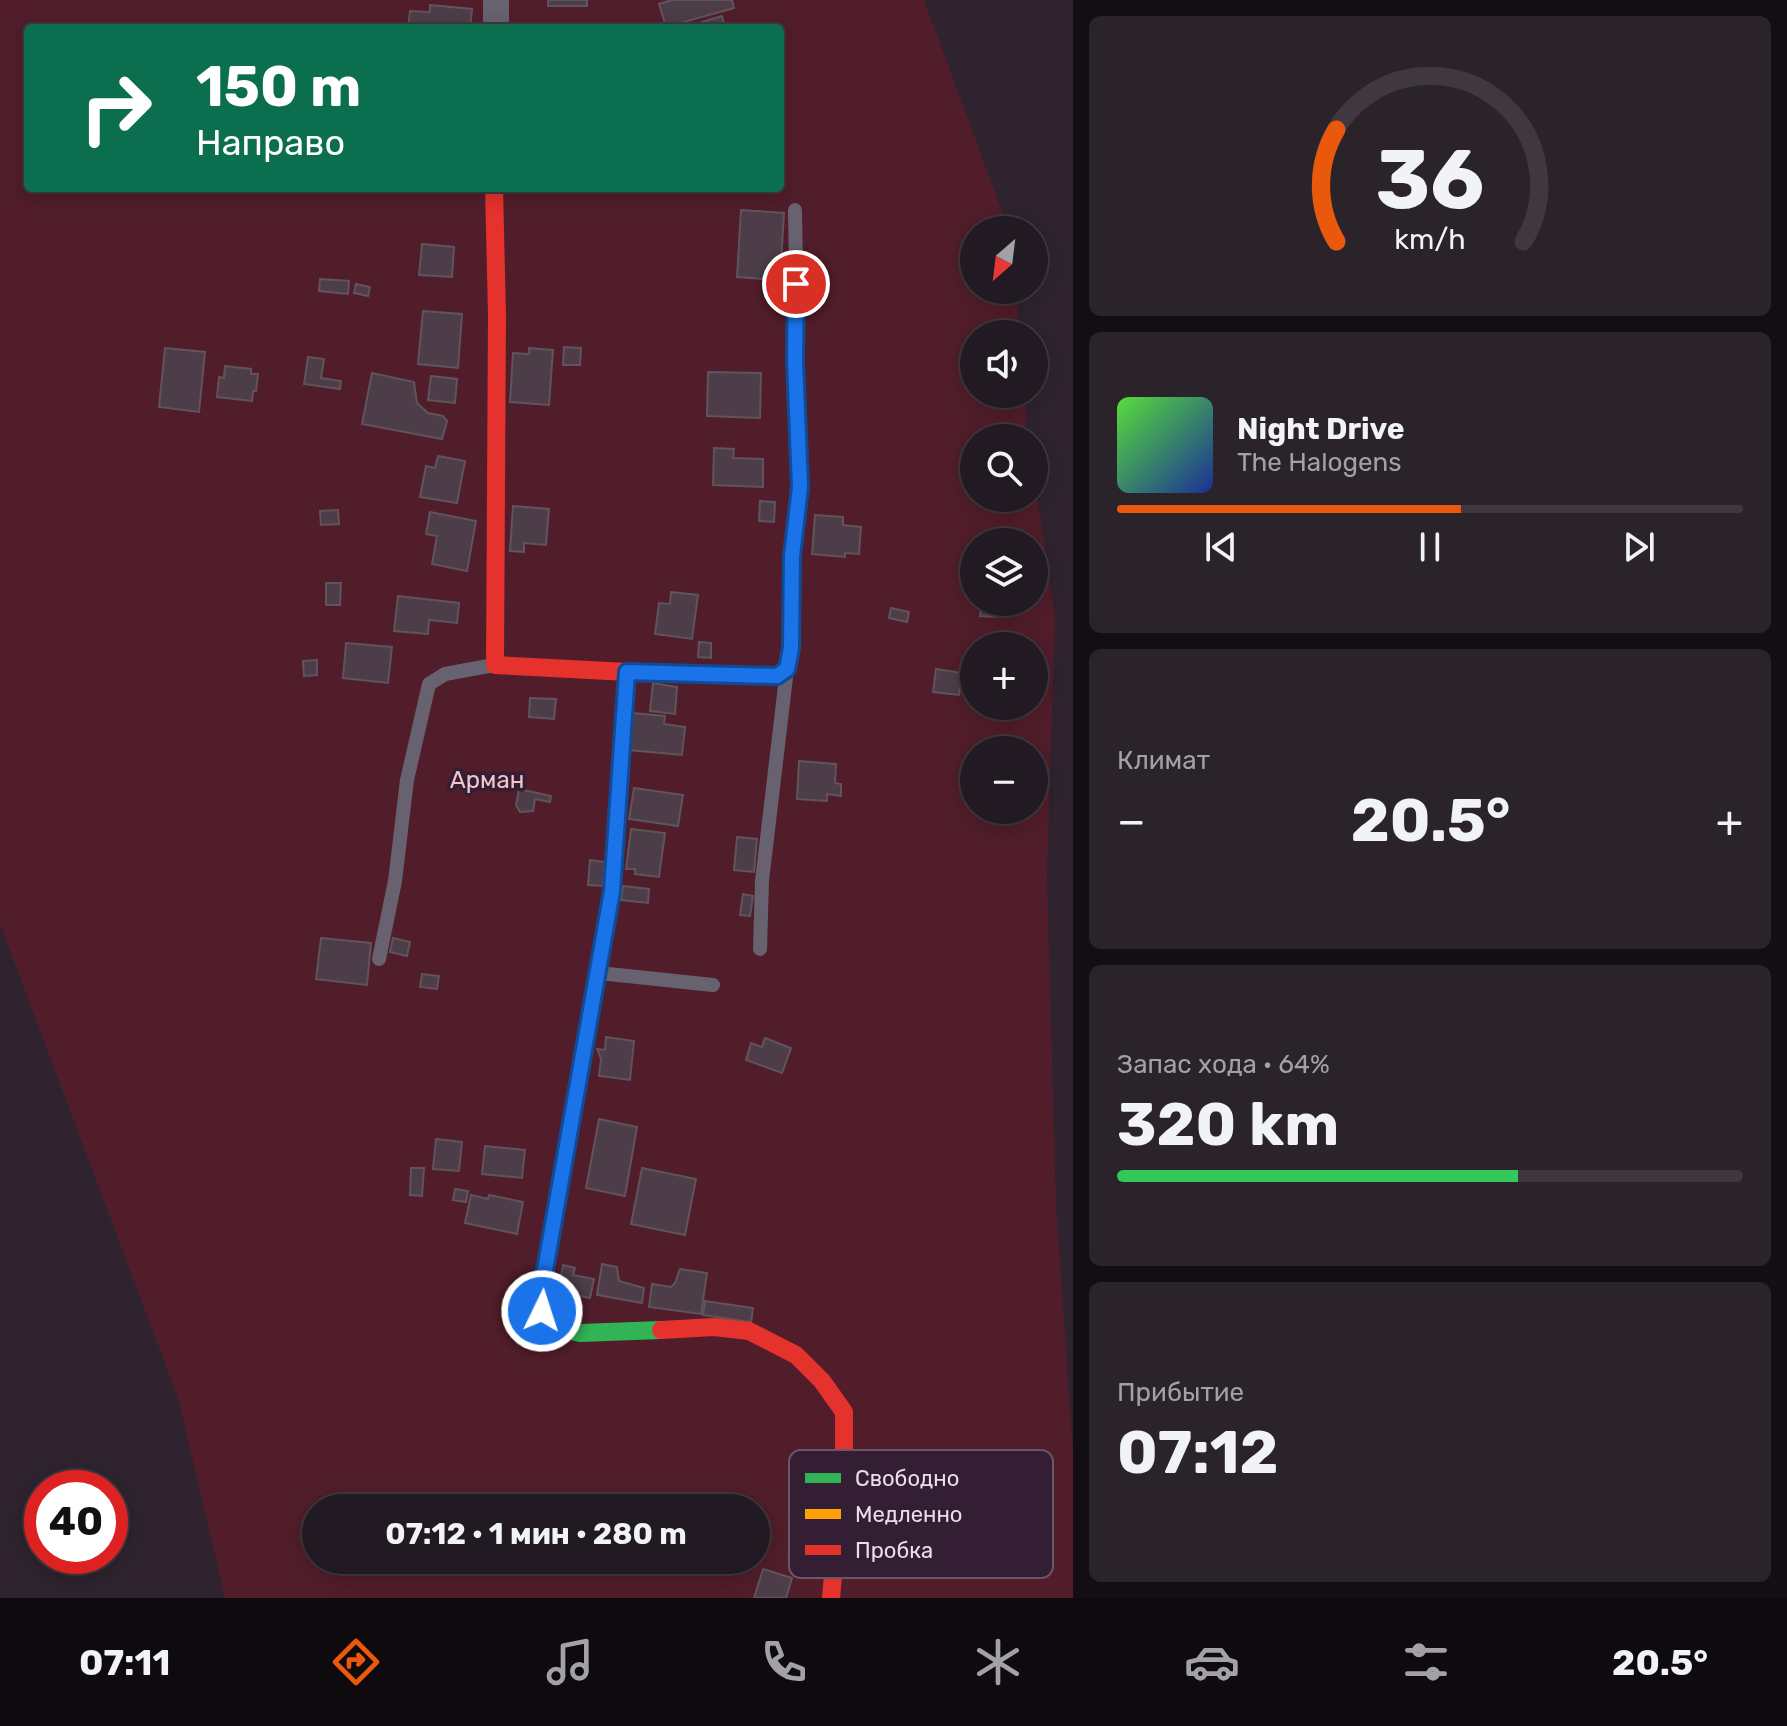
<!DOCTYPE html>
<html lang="ru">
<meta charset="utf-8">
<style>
body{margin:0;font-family:Rubik,sans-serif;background:#2a232a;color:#f1f3f6;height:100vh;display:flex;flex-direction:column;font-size:30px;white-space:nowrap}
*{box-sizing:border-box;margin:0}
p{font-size:26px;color:#a2a1a5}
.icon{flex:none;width:44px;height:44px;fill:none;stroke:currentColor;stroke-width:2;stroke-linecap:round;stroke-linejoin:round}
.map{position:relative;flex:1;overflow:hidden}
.panel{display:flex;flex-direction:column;gap:16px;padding:16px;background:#130e13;width:714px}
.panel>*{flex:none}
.top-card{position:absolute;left:24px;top:24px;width:760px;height:168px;border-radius:8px;box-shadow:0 4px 20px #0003,0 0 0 2px #3f3840;background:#0b6e4f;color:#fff;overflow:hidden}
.needle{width:52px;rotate:208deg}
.controls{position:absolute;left:960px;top:216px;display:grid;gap:16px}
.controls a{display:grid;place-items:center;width:88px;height:88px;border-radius:50%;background:#221a22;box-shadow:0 4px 20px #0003,0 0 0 2px #3f3840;font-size:40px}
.speed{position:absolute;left:24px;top:1470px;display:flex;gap:16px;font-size:40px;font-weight:700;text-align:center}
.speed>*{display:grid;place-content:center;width:104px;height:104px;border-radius:50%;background:#221a22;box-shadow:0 4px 20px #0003,0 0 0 2px #3f3840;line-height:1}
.speed .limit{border:12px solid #d22;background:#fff;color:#111}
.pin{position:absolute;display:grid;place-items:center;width:68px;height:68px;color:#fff;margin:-34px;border:4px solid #fff;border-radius:50%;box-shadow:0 2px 8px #0007}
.me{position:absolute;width:88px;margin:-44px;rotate:4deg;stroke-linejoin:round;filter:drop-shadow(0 0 6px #0008)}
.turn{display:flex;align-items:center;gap:28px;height:168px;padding:0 40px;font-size:36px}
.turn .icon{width:104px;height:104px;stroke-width:2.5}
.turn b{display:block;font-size:56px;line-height:68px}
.big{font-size:60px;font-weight:700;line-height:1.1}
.panel .tile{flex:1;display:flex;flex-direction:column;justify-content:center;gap:12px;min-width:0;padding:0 28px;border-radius:12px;background:#2a232a}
.panel .dial{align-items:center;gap:0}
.dial svg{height:208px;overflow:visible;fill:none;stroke:#3f3840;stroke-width:7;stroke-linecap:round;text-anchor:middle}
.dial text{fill:#f1f3f6;stroke:none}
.song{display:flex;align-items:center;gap:24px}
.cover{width:96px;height:96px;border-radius:12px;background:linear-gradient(135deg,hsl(110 70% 55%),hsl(230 70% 35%))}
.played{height:8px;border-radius:4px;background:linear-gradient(90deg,#ea580c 55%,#3f3840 55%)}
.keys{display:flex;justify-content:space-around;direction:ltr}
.heat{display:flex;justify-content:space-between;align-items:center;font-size:44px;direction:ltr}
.charge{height:12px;border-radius:6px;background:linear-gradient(90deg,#34c759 64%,#3f3840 0)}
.trip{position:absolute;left:302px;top:1494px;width:468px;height:80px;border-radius:40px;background:#221a22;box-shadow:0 4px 20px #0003,0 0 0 2px #3f3840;font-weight:700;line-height:80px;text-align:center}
.tabs{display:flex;height:128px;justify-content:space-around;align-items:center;background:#0e0a0e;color:#a2a1a5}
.tabs .icon{width:56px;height:56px}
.tabs .current{color:#ea580c}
.tabs b{font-size:36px;color:#f1f3f6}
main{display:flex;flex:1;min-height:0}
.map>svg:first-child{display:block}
.green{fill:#511d2a;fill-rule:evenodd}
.building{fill:#4d3d48;stroke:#60545c;stroke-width:2}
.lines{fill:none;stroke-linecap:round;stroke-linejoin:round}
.lane{stroke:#68616f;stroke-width:14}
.street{stroke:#68616f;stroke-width:26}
.fast{stroke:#30b455;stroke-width:18}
.slow{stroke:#ff9f0a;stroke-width:18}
.jam{stroke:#e5322d;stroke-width:18}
.route-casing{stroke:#114b97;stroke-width:20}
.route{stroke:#1a73e8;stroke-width:14}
.labels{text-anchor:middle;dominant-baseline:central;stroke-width:7;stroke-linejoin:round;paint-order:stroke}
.park-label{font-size:24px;fill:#f2c6cb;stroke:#331e33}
.key{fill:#331e33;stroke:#6a576a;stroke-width:2}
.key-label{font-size:22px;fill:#ebddeb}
</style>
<main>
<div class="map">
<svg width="1073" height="1598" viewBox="0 0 1073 1598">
<rect width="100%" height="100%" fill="#2e232e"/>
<path class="green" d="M0 0H924L1009 230H974V290H1016L1019 334H974V394H1024L1028 438H974V498H1034V475L1055 616 1047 876 1056 1201 1073 1454V1598H225L178 1398 0 924ZM28 28H780V188H28ZM974 542H1034V602H974ZM974 646H1034V706H974ZM974 750H1034V810H974ZM316 1508H756V1560H316Z"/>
<path class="building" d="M548 0H587V6H548Z
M672 0H732L734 8 666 27 659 4Z
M430 5 472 9 470 28H408L410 11 430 12Z
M722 16 725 28H704L702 22Z
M741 210 784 213 780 280 737 277Z
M422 244 454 247 452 277 419 275Z
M320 279 349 281 348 294 319 291Z
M356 284 370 287 368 296 354 293Z
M423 311 462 314 458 368 418 364Z
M564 347 581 348 580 365H563Z
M165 348 205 352 199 412 159 407Z
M529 348 553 350 549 405 510 402 513 353 529 354Z
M308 357 324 359 321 378 341 381 340 389 304 384Z
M225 366 251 369V374H258L256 391H253L252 401 217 397 219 377 224 378Z
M708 372 761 373 760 418 707 416Z
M372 373 414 382 417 403 428 413 443 416 447 421 442 439 362 424Z
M431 376 457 379 455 403 428 400Z
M714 448 734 449 733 458 763 459V487L713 485Z
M438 456 465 461 457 503 420 497 426 466 435 468Z
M760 501 775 502 774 522 759 521Z
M513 506 549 509 546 545 524 543V552L510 551Z
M338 510 339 524 321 525 320 511Z
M430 512 476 521 467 571 432 564 437 536 426 534Z
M815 515 843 517V525L861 527 859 554 845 553V557L812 554Z
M326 583H341L340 605H326Z
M671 592 698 595 692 639 655 634 659 603 670 604Z
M398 596 459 603 457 623 429 620 428 634 394 631Z
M982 602H998L996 617 980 616Z
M891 608 909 612 907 622 889 618Z
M699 642 711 643V658L698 657Z
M346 643 392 647 388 683 343 678Z
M317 660V675L304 676 303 661Z
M936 669 962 673 959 695 933 692Z
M653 683 677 687 675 714 650 711Z
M530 698 556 699 554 719 529 717Z
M632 713 665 716 664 724 685 727 682 755 629 750Z
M799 761 836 764 835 783 841 784V796L827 794V801L797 799Z
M634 788 683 795 678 826 629 819Z
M519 789 551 796 550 802 535 799 533 811 520 812 516 805Z
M631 829 665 833 659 877 635 874V869H626Z
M737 837 757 839 754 872 734 870Z
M590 860 605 862 603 886 588 885Z
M623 886 649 889 648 903 621 900Z
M743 894 753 896 750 916 740 915Z
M321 938 371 943 367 985 316 979Z
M393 938 410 942 407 956 390 952Z
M422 974 439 976 437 989 420 987Z
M606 1037 634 1041 630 1080 599 1076 601 1059 597 1049 605 1050Z
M765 1038 791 1048 782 1073 746 1060 751 1043 762 1047Z
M599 1119 637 1127 625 1196 586 1188Z
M436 1139 462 1142 459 1171 433 1169Z
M485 1146 525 1150 522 1178 482 1174Z
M411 1168H424L422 1196 410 1195Z
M642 1168 696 1179 685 1235 631 1224Z
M455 1189 468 1191 466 1202 453 1200Z
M471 1195 488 1199 489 1195 523 1202 517 1234 465 1223Z
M602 1264 617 1267 619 1281 644 1288 642 1303 597 1295Z
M563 1265 575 1268 573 1275 594 1279 590 1298 558 1292Z
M680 1269 707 1273 701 1314 649 1307 652 1284 671 1287 675 1283Z
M705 1301 753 1308 751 1322 703 1315Z
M763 1569 792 1578 786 1598H754Z"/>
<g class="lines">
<path class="lane" d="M627 672 777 676 787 669 791 648 792 556 800 487 795 360 797 329 795 210
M760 949 762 881 787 669
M379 959 395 881 407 780 429 684 445 674 494 665
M599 973 713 985"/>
<path class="street" d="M496 28V0"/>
<path class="fast" d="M587 1034 541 1293 542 1311 552 1326 580 1333 661 1330"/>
<path class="slow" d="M587 1034 612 891 626 682"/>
<path class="jam" d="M494 188 497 315 495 665 627 672 626 682
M661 1330 714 1327 749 1331 796 1355 822 1381 844 1412V1452L831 1598"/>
</g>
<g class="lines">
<defs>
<path id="route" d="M542 1311 541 1293 612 891 627 672 777 676 787 669 791 648 792 556 800 487 795 360 796 284"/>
</defs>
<use href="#route" class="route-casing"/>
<use href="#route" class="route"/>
</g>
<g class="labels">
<g class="park-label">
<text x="487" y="780">Арман</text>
</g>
</g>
<rect x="789" y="1450" width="264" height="128" rx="12" class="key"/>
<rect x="805" y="1473" width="36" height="10" fill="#30b455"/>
<rect x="805" y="1509" width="36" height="10" fill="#ff9f0a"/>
<rect x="805" y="1545" width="36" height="10" fill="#e5322d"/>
<g class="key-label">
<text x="855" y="1486">Свободно</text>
<text x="855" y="1522">Медленно</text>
<text x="855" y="1558">Пробка</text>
</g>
</svg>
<div class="controls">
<a><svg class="needle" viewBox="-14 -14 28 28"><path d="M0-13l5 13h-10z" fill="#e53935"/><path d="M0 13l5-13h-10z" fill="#a2a1a5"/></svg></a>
<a><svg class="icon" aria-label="sound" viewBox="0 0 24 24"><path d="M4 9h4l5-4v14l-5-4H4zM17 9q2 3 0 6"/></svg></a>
<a><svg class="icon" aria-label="search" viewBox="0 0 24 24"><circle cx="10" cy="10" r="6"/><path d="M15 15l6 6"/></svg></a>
<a><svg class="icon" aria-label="layers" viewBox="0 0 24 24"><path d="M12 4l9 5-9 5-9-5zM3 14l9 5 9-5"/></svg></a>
<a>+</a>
<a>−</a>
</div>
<div class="speed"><div class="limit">40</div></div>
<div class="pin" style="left:796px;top:284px;background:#d93025"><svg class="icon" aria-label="arrive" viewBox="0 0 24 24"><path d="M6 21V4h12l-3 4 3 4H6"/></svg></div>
<svg class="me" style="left:542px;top:1311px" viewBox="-20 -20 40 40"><circle r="17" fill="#1a73e8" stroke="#fff" stroke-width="3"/><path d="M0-11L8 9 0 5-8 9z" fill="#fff"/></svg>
<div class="trip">07:12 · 1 мин · 280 m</div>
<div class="top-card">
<div class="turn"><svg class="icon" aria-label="right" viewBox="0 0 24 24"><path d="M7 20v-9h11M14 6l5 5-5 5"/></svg><div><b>150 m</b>Направо</div></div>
</div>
</div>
<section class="panel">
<div class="tile dial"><svg viewBox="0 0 100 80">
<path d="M14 69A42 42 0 1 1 86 69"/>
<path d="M14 69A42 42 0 0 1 14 26" stroke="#ea580c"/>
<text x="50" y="56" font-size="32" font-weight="700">36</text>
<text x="50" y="72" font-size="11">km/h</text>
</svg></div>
<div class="tile">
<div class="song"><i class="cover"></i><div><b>Night Drive</b><p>The Halogens</p></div></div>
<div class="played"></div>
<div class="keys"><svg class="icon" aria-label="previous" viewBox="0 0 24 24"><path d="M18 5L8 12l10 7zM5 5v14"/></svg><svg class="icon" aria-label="pause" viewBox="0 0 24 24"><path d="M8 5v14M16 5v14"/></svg><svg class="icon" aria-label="next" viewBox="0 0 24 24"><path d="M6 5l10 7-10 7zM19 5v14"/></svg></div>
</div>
<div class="tile"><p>Климат</p>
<div class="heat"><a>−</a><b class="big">20.5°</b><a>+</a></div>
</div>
<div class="tile"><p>Запас хода · 64%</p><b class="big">320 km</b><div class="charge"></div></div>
<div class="tile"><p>Прибытие</p><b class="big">07:12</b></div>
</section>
</main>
<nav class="tabs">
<b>07:11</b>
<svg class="icon current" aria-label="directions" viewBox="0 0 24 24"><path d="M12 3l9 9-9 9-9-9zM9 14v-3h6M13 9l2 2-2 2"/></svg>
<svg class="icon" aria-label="music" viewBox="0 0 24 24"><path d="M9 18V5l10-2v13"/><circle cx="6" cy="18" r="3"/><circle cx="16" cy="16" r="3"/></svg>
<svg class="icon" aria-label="phone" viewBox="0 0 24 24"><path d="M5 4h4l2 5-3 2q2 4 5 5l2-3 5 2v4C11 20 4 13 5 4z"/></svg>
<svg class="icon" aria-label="climate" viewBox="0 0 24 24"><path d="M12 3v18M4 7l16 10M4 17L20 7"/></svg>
<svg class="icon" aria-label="car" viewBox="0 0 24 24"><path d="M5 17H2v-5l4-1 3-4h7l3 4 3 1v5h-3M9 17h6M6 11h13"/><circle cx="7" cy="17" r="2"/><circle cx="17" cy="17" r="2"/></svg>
<svg class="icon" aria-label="filters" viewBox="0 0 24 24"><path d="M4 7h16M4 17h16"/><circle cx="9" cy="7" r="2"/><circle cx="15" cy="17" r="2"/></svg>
<b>20.5°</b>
</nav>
